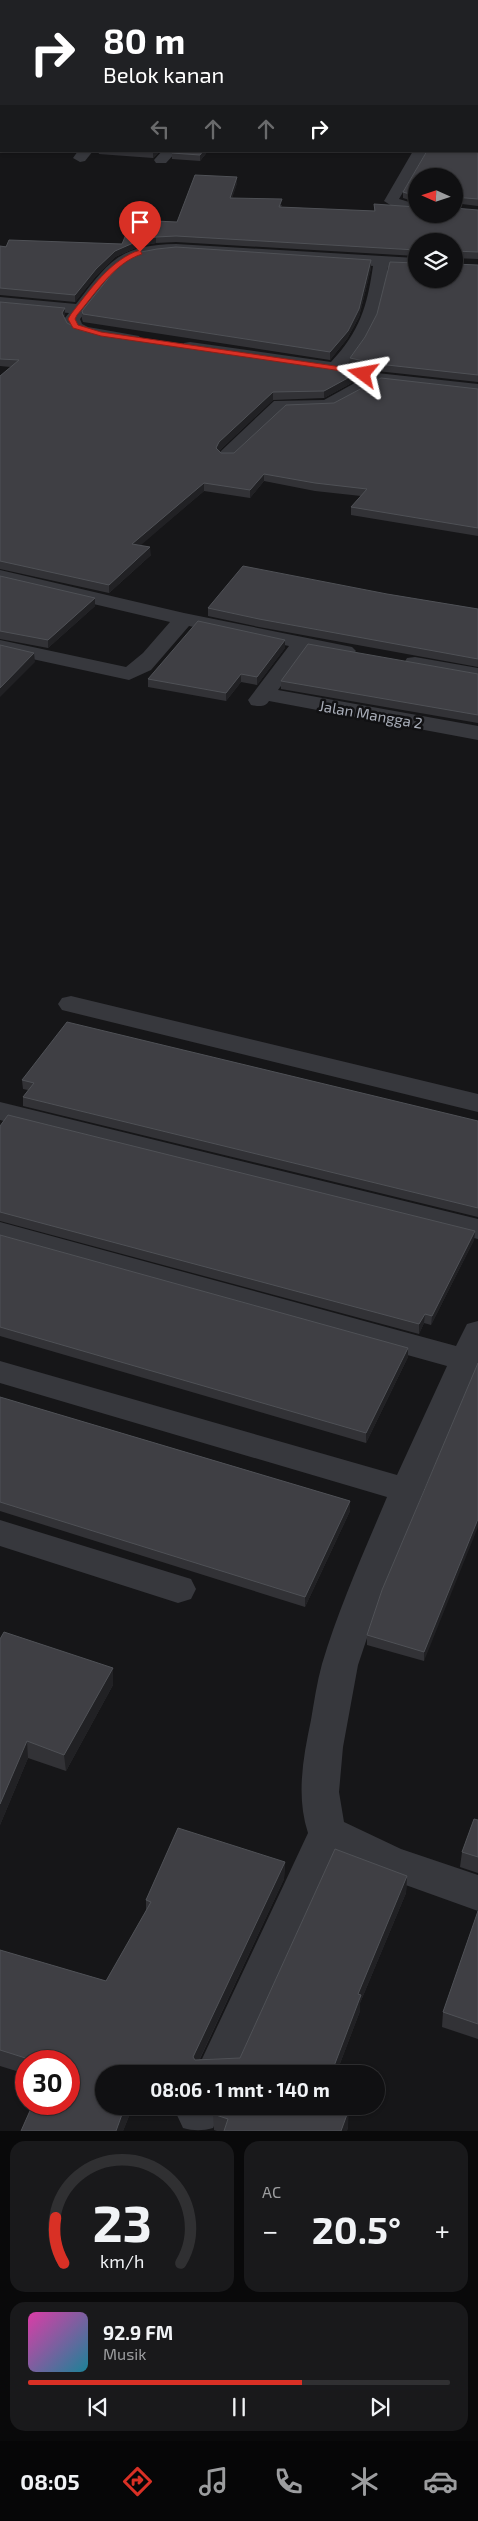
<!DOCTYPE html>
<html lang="id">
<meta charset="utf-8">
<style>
body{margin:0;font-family:"Exo 2",sans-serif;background:#19191b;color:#f1f3f6;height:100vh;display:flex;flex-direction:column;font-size:19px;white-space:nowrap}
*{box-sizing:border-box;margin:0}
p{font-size:16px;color:#9c9d9f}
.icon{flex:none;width:28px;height:28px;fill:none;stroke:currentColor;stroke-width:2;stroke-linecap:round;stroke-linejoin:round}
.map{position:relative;height:2131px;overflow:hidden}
.panel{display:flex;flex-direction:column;gap:10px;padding:10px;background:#09090a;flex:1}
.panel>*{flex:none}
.guide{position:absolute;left:0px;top:0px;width:479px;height:152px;box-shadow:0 1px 4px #0004,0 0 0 1px #303032;background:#202124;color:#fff;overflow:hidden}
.needle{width:32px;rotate:273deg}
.buttons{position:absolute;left:408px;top:168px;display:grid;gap:10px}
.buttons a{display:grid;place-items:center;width:55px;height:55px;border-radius:50%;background:#101012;box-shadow:0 1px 4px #0004,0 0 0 1px #303032;font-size:25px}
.speed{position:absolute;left:15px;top:2050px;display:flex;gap:10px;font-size:25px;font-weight:700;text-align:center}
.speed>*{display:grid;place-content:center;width:65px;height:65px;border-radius:50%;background:#101012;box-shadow:0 1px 4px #0004,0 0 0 1px #303032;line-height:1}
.speed .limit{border:8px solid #d22;background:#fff;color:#111}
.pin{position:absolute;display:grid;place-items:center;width:42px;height:42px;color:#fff;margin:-51px -21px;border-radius:50% 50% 50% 0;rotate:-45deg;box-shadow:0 0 5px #0007}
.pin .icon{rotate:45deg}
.me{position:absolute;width:55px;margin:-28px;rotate:283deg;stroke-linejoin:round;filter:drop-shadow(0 0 4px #0008)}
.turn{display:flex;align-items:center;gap:18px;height:105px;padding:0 20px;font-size:22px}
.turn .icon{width:65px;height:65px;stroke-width:2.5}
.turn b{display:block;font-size:35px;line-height:42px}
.lanes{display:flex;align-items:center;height:48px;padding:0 20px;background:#0003;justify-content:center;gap:25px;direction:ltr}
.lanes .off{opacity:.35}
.big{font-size:38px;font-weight:700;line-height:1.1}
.panel .widget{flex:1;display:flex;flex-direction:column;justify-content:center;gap:8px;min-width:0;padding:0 18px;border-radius:15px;background:#19191b}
.panel .dial{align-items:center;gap:0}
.dial svg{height:130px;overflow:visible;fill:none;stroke:#303032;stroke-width:7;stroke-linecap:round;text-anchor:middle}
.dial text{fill:#f1f3f6;stroke:none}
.song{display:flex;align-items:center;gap:15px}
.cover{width:60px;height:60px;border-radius:8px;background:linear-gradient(135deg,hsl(320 70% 55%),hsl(190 70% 35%))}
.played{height:5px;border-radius:2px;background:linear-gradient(90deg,#d93025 65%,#303032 65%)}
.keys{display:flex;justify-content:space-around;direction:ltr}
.heat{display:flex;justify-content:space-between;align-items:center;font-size:28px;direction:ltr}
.panel .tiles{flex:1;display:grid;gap:10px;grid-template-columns:1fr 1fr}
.widget:last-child{grid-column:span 2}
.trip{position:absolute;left:95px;top:2065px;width:290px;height:50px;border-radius:25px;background:#101012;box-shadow:0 1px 4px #0004,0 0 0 1px #303032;font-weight:700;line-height:50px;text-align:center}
.dock{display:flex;height:80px;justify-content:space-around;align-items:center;background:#060607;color:#9c9d9f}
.dock .icon{width:35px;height:35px}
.dock .active{color:#d93025}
.dock b{font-size:22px;color:#f1f3f6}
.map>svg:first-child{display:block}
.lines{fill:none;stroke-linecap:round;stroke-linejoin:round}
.street{fill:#37383d;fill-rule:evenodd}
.wall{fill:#323236}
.shaded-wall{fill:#212124}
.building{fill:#3f3f44;stroke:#4f5156}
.route{fill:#d93025;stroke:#8d1f18}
.labels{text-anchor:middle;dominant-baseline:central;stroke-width:5;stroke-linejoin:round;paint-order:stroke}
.street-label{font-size:15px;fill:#a8adb8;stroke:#111113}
</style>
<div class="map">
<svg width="478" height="2131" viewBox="0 0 478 2131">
<rect width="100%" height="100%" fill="#161618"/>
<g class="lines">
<path class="street" d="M78 151H93L85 161 80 162 73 158Z
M162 151H177L166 163H156L154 160Z
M413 151H427L399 199 416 204V212L398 210 384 201Z
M176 244 416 258V268L388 267C383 306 373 336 346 366L377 373 478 384V394L380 383 333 409 285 410 233 459H221L218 455 221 451 274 401 324 400 362 379 335 373 190 352 182 347 184 343 190 342 331 362C360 331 367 307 373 266L231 256 176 253 145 255 134 259 120 269 80 319 82 324 88 327 139 336 141 339 133 344 84 336 69 330 64 319 69 313 0 307V297L76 304C109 262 118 245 176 244Z
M0 570 184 613 352 647 356 651 352 655 345 657 307 650 278 690 478 726V740L269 701C265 708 258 706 251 705L248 700 289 646 189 626 151 670 129 680 0 652V640L126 667 143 653 170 622 0 582Z
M415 657 478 668V680L407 668 404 663 407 658Z
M71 996 478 1094V1112L62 1010 58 1004 62 998Z
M0 1102 478 1219V1239L0 1120Z
M0 1222 456 1346 467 1324 478 1321V1368L424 1490 380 1599 358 1665 343 1747 339 1792 344 1822 401 1849 478 1875V1911L375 1874 337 1856 238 2074H195L308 1833C296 1796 303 1758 311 1720 314 1702 317 1682 322 1664 339 1607 364 1552 387 1497L0 1383V1361L397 1475 447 1366 0 1242Z
M0 1520 191 1579 196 1589 191 1599 178 1603 0 1546Z
M179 2106H223L213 2128C202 2131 194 2131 183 2128L176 2113Z"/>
</g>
<path class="wall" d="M478 81V206L454 203V206V176H416V202L403 198V192Z
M98 151H160L153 158 99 154Z
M208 151 200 161 172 159V153Z
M237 183 232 198 282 205 281 207 374 211V204L416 214 478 210V259L454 258V241H416V258V256L176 242 156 243 140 246 115 257 96 276 75 302 0 295V246L122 244 177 222Z
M478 265V382L377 371 349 365 350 358 365 337Z
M371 268 359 317 347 339 330 360 83 322 82 319V311Z
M0 302 65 308V315L64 317 67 323 83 331 357 373V380L324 398 273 400 220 450 219 451 221 453H234L334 403 478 389V536L351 515V507L361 496 315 491 264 481 250 498 204 491 140 545 151 555 109 593 0 569V376L11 367 0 366Z
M0 576 95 606 48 648 0 639Z
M387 594 478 609V667L259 627 208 616V608Z
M285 648 257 685 241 682 226 701 148 687V679Z
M478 674V723L281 689V681Z
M22 1080 478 1121V1217L23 1106V1097L28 1090 23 1089Z
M0 1126 475 1231 474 1240 431 1325 424 1323 419 1334 0 1221Z
M0 1235 408 1357 366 1443 0 1336Z
M478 1363 424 1661 367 1645V1635Z
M0 1397 350 1501V1511L305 1607 0 1511Z
M0 1639 113 1668V1685L66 1771 28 1758 0 1825Z
M478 1820V1873L460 1867 462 1852Z
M285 1862 284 1879 200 2059 240 2058 407 1876 406 1893 360 2003V2011L336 2074H104V2106H133L123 2131 69 2061H26V2074L0 2066V1950L106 1981 146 1911V1900Z
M478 1911V2039L442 2027 443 2012Z
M151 2106H178L175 2115Z
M213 2114 348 2126 347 2131H217L214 2130Z"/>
<path class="shaded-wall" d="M154 151H160L153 158V152Z
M203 151H208L200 161V155Z
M237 177V183L230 204V198Z
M156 237V243L140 246 115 257 96 276 75 302V295L96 269 115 251 140 240Z
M371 260V268L359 317 347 339 330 360V352Z
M65 308V315L62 320V313Z
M357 373V380L324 398V391Z
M273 392V400L220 450 216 455V448L219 442Z
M264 474V481L250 498V490Z
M204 483V491L133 552 132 544Z
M150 547 151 555 109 593V585Z
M95 598V606L48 648V640Z
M285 640V648L257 685V677Z
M34 653 35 662 0 697V688Z
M241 674V682L226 701V693Z
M475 1231 474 1240 431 1325 432 1316Z
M425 1314 424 1323 419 1334V1324Z
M408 1348V1357L366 1443V1433Z
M350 1501V1511L305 1607V1597Z
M478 1519V1527L424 1661V1652Z
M113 1668V1685L66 1771 64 1755Z
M27 1741 28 1758 0 1825V1804Z
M285 1862 284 1879 193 2073V2057Z
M407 1876 406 1893 360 2003V2011L336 2074H331L358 1994Z
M125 2106H133L123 2131H116Z
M175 2106H178L175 2115Z
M349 2109 348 2126 347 2131H341Z"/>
<path class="building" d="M0 0H441V1H1V15H0Z
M0 23H1V40L0 41Z
M1 50V126H0V51Z
M478 81V199L454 197V202V176H416V196L403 192 427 151H478Z
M174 151H203L200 155 172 153Z
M195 175 237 177 230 198 282 199 279 207 375 211 374 204 416 207V214H454V208L478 210V252L454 251V241H416V250L176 236 156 237 140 240 115 251 96 269 75 295 0 288V246L6 247 9 240 122 244 132 220 177 222Z
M176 247 371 260 359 309 348 331 330 352 83 314 82 311 119 265 141 252 157 249Z
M390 262 416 263V279H454V264L478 265V375L378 364 350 358 365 337 377 314Z
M0 302 65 308 62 313 67 323 83 331 357 373 324 391 273 392 219 442 216 448 221 453H234L286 405 334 403 381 378 478 389V528L351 507 367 489 315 483 264 474 250 490 204 483 132 544 150 547 109 585 0 561V376L19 360 0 359Z
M243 566 387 594 478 609V659L259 619 208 608Z
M0 576 95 598 48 640 0 631Z
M198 621 285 640 257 677 241 674 226 693 148 679Z
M308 644 478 674V715L281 681Z
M0 645 34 653 0 688Z
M67 1022 478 1121V1208L23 1097 34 1083 22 1080Z
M8 1115 475 1231 432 1316 425 1314 419 1324 0 1212V1126Z
M0 1235 408 1348 366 1433 0 1327Z
M478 1363V1519L424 1652 367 1635 382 1590Z
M0 1397 350 1501 305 1597 0 1502Z
M4 1632 113 1668 64 1755 27 1741 0 1804V1639Z
M474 1819 478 1820V1857L462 1852Z
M178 1828 285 1862 193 2057 195 2060 240 2058 335 1849 407 1876 358 1994 361 1995 331 2074H104V2106H125L116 2131H21L33 2104H69V2061H35L0 2050V1950L106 1981 151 1902 146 1900Z
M478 1911V2024L443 2012Z
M216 2106H341L349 2109 341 2131H224L228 2119 213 2114Z"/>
<path class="route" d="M140 250 142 254C114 263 96 293 77 315L75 319 78 325 101 332 335 366 366 374 363 376 335 370 101 336 73 328 68 319 71 314C90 290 111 259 140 250Z"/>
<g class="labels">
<g class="street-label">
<text transform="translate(371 714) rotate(10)">Jalan Mangga 2</text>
</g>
</g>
</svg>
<div class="buttons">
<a><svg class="needle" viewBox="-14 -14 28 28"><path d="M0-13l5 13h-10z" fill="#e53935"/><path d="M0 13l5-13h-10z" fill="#9c9d9f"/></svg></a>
<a><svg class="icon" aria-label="layers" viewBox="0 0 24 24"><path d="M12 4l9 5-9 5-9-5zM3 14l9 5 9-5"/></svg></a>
</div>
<div class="speed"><div class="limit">30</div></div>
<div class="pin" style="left:140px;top:252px;background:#d93025"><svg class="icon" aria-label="arrive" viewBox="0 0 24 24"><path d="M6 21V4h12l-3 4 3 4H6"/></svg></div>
<svg class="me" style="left:363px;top:374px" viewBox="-20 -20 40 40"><path d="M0-17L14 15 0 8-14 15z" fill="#d93025" stroke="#fff" stroke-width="4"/></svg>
<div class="trip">08:06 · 1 mnt · 140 m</div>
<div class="guide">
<div class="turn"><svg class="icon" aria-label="right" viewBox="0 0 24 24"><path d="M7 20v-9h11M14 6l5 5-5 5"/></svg><div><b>80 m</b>Belok kanan</div></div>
<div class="lanes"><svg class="icon off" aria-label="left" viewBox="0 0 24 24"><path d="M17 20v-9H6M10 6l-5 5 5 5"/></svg><svg class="icon off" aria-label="ahead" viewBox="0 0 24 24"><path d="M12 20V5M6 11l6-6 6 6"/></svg><svg class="icon off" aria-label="ahead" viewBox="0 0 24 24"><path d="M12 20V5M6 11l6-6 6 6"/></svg><svg class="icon" aria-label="right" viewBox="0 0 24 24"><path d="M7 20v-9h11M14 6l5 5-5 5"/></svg></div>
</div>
</div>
<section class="panel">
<div class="tiles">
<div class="widget dial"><svg viewBox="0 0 100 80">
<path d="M14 69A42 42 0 1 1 86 69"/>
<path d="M14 69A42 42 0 0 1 9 41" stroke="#d93025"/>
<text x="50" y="56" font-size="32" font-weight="700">23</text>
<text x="50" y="72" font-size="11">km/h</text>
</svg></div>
<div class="widget"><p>AC</p>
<div class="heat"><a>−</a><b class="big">20.5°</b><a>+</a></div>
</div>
<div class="widget">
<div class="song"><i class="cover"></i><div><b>92.9 FM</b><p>Musik</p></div></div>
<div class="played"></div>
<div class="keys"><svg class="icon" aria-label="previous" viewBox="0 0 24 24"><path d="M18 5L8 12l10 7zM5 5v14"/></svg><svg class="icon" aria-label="pause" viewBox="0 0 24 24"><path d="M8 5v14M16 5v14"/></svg><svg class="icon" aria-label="next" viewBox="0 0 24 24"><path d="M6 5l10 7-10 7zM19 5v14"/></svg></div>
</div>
</div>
</section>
<nav class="dock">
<b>08:05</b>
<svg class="icon active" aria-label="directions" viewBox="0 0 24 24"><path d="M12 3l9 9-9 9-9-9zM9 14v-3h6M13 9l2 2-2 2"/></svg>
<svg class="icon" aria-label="music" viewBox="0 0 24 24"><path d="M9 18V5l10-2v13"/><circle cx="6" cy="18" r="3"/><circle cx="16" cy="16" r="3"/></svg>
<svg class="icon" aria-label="phone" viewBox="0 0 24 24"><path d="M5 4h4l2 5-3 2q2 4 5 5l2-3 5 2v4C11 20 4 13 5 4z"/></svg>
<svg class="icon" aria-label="climate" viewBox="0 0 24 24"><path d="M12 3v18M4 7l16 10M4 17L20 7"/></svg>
<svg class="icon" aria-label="car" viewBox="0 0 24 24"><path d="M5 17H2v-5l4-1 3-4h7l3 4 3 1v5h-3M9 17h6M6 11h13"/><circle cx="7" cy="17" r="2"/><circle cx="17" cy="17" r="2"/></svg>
</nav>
